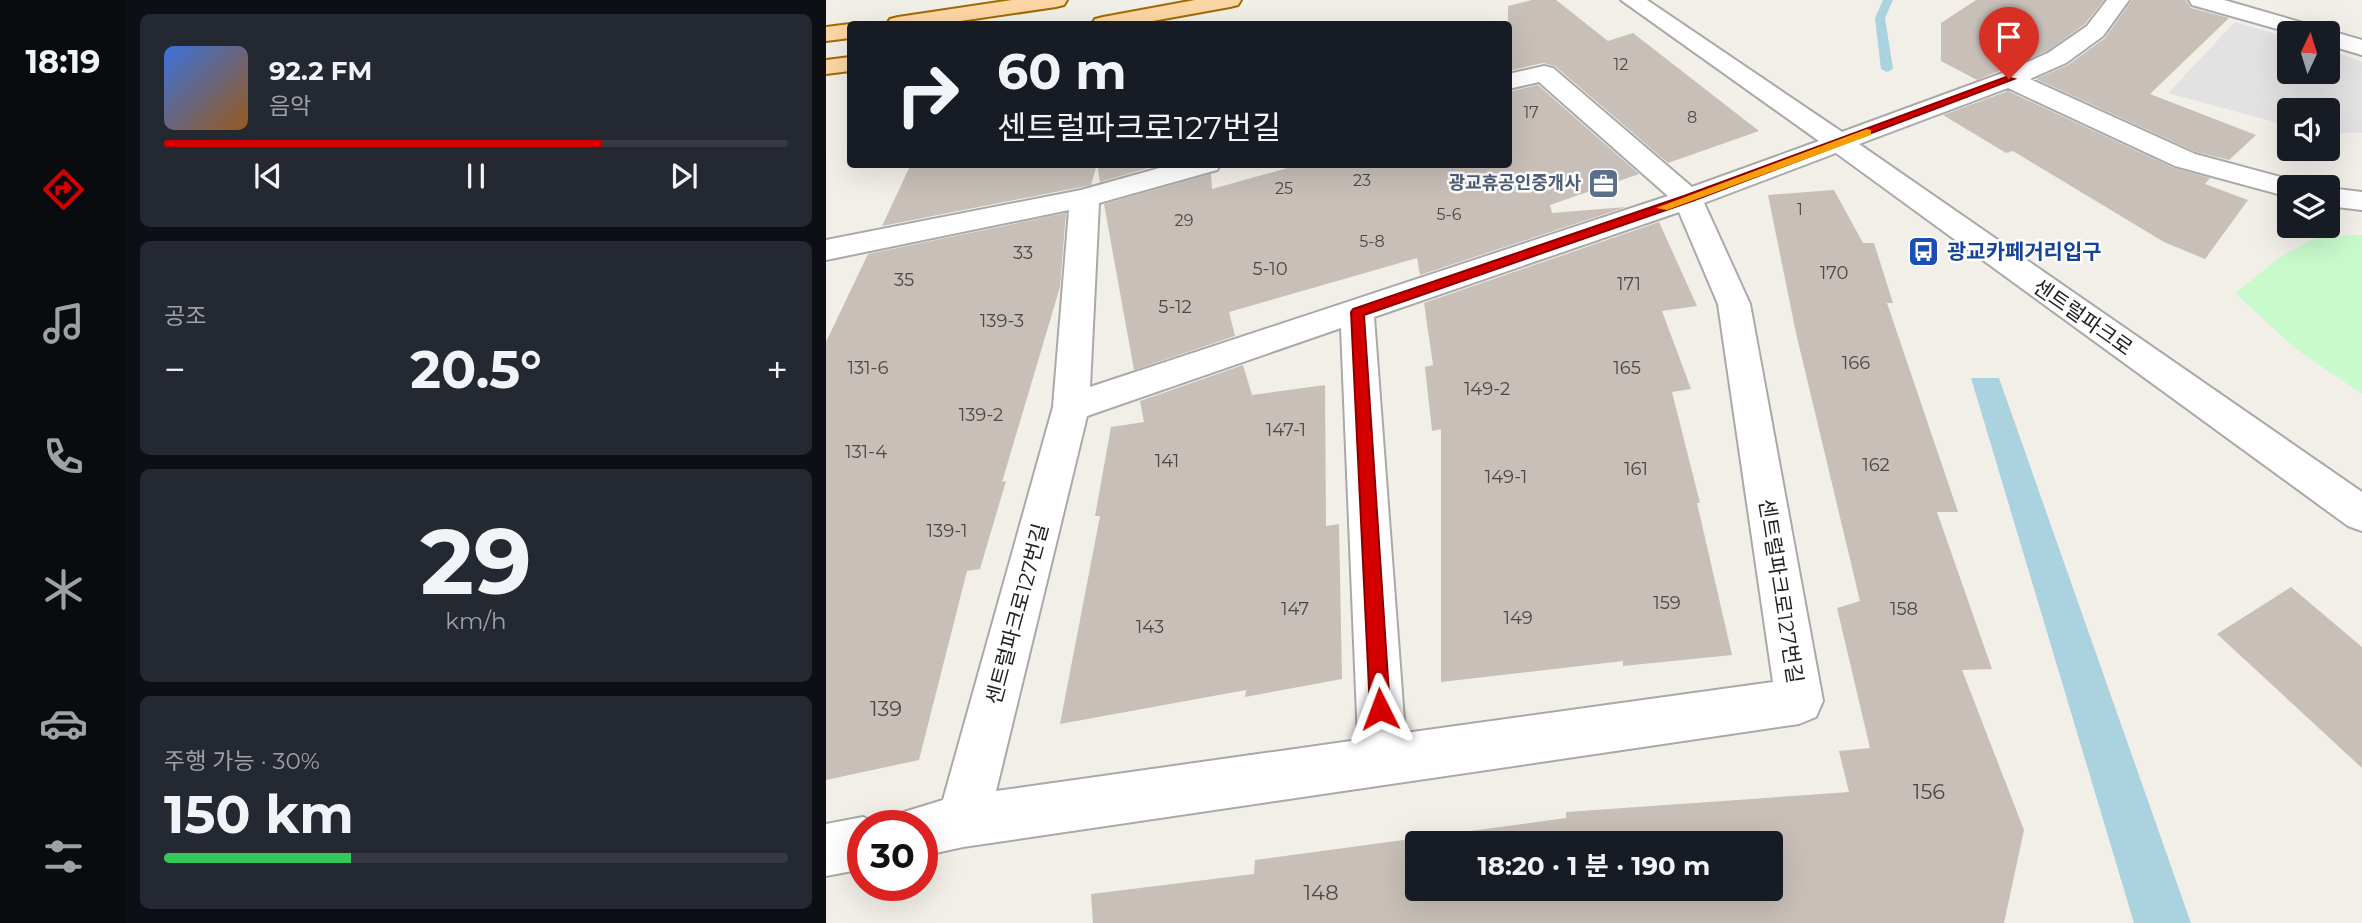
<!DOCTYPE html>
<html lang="ko">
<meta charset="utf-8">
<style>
body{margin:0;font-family:Montserrat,"Noto Sans KR",sans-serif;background:#242831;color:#f1f3f6;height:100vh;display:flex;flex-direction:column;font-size:26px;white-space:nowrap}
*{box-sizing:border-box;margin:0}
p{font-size:23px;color:#9ea1a6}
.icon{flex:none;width:38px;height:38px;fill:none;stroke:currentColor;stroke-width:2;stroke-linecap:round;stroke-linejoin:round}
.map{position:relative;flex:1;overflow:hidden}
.panel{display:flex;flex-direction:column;gap:14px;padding:14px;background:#0d0f14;width:700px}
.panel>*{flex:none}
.guide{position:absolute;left:21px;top:21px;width:665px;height:147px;border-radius:7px;box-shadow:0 7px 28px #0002;background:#171b24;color:#f1f3f6;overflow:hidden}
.needle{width:46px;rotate:4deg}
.tools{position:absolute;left:1451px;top:21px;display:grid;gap:14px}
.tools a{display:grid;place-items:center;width:63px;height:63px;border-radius:7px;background:#171b24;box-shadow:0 7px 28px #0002;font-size:35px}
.speed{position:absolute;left:21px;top:810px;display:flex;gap:14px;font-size:35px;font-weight:700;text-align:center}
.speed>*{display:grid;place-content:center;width:91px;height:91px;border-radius:50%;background:#171b24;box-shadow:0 7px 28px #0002;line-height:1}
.speed .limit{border:10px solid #d22;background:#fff;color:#111}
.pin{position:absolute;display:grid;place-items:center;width:60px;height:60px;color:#fff;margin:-72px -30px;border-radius:50% 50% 50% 0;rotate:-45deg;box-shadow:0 0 7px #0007}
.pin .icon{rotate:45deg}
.me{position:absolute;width:77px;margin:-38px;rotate:357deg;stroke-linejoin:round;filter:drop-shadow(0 0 5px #0008)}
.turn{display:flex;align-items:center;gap:24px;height:147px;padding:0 35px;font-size:32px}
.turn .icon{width:91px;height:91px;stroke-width:2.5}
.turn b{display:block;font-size:49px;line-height:60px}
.big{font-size:52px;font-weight:700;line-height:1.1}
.panel .widget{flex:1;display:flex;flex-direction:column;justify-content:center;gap:10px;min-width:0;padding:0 24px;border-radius:10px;background:#242831}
.panel .dial{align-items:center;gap:0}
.dial b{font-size:91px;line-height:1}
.song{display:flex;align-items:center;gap:21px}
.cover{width:84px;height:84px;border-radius:10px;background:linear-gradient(135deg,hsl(220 70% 55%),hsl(30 70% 35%))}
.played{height:7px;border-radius:4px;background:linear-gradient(90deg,#d40000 70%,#363941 70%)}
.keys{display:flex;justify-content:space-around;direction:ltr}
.heat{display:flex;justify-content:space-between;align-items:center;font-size:38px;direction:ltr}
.charge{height:10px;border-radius:5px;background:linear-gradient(90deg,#34c759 30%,#363941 0)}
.trip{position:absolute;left:579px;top:831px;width:378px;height:70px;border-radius:7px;background:#171b24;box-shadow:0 7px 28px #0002;font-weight:700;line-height:70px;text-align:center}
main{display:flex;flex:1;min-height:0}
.menu{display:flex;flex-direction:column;width:126px;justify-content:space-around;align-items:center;background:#090b0e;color:#9ea1a6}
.menu .icon{width:49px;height:49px}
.menu .current{color:#d40000}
.menu b{font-size:32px;color:#f1f3f6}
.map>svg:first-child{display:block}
.park{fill:#c8facc}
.parking{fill:#e2e2e2}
.water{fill:#aad3df}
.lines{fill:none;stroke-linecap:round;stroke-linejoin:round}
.stream{fill:#aad3df;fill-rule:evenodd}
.building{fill:#c7bfb8;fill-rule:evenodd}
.minor-casing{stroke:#a9a9a9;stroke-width:4}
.major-casing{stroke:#a06b00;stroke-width:4}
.minor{fill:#fff;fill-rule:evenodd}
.major{fill:#fcd6a4;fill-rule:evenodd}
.route{fill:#d40000;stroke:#8a0000;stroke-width:2}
.slow{fill:#f59e0b}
.labels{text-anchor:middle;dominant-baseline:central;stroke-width:5;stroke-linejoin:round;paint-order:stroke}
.far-number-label{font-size:16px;fill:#4b4948}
.far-service-label{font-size:18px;font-weight:bold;fill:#4e5e75;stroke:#fff;text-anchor:end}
.number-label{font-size:18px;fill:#4b4948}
.transit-label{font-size:21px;font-weight:bold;fill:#164399;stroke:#fff;text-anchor:start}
.street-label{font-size:21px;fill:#222;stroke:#fff}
.near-number-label{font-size:21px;fill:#4b4948}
</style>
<main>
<nav class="menu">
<b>18:19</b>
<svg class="icon current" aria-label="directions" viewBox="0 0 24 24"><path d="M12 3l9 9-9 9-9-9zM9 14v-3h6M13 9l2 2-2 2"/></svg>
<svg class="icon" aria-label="music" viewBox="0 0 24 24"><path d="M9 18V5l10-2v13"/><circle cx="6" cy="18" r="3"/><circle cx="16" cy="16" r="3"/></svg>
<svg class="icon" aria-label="phone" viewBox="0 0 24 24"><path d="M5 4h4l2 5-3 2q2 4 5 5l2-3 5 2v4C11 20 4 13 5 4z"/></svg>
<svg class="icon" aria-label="climate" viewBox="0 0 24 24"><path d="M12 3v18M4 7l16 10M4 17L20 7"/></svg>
<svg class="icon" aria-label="car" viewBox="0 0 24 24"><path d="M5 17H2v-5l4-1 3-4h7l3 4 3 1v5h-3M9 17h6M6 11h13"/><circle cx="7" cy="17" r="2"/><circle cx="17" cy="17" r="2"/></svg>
<svg class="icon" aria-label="filters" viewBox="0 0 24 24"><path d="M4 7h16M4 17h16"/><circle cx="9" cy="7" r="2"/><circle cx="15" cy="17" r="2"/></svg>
</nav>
<section class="panel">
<div class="widget">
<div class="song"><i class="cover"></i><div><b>92.2 FM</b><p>음악</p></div></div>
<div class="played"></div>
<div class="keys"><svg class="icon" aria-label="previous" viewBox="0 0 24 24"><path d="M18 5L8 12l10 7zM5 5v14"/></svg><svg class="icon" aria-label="pause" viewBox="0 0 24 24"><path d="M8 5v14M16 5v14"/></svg><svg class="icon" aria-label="next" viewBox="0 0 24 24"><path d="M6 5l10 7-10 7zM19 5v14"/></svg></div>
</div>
<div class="widget"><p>공조</p>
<div class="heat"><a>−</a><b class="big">20.5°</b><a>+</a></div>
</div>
<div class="widget dial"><b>29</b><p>km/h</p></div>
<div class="widget"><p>주행 가능 · 30%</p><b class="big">150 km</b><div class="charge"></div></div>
</section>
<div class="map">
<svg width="1536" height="923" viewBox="0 0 1536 923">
<rect width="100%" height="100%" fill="#f2efe9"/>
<path class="park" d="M1527 235H1536V394L1470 349 1409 293 1457 255 1490 238Z"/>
<path class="parking" d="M1409 22 1463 38V72H1502V49L1536 62V133H1502V110H1463V126L1342 93Z"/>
<path class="water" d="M1145 378H1173L1365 923H1308Z"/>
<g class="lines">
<path class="stream" d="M1057 0H1067L1059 18 1067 69 1061 72 1055 69 1049 18Z"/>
</g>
<path class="building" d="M706 0H730L782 41 807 33 933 131 842 163 729 66 717 63 682 71V6Z
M1150 0H1278L1259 24 1221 51 1151 80 1115 61V23Z
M1306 0H1360L1365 8 1403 18 1324 94 1430 135 1403 160 1370 152 1210 79 1242 65 1279 38Z
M712 85 813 174 724 205 726 213 800 207 594 275 591 258 403 312 409 336 308 370 278 204 385 174 386 189 476 164H682V92Z
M1182 91 1348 168 1384 178 1379 184 1422 200 1379 259 1338 242 1187 151 1180 153 1117 115Z
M85 164H271L265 185 56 226Z
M271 164H336L274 182Z
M1008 190 1037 243H1048L1067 303H1061L1132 512H1111L1166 669 1136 670 1198 830 1178 923H267L265 894 428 874 429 860 740 818V812L1023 792 1013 751 1044 748 1011 608 1034 601 970 333 942 195ZM592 844H945V889H592Z
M240 213 234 287 176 482 180 481 154 569 141 571 93 760 0 780V342L42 254Z
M833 222 871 306 836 311 865 389 846 392 874 503H871L906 655 797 666V661L615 682V429L606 431 599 367 607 365 598 303Z
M417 365 426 395 499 385 500 526 513 524 516 679 419 697 420 690 234 724 274 516H269L285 427 318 422 314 401Z
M1465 587 1536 647V768L1391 634Z"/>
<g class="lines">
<defs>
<path id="minor" d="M795 0H821L1016 132 1174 74 1222 53 1261 26 1281 0H1303L1277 36 1240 63 1204 79 1369 154 1473 182 1477 187H1463V197L1349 166 1182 88 1033 144 1536 492V531L1522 526 1010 153 878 203 924 304 997 701 990 717 973 724 137 847 96 856V826H72L78 812 117 800 227 407 243 210 0 260V240L255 190 348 164H395L391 170 273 203 264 387 842 196 713 82 682 89V74L718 66 727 68 866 187 993 141ZM853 212 892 304 947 682 579 733 548 317ZM515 328 532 740 170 791 261 416Z
M1363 0H1398L1536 40V55L1502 45V33H1466L1366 5Z
M1502 188 1536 192V210L1502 206Z
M37 817 56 826H37V869L0 876V824Z"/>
<path id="major" d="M186 0H241L238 5 230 7 114 24H61L64 19 72 17Z
M369 0H415L412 5 404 7 310 24H266L269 19 277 17Z
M24 24V38L0 41V27Z
M24 57V71L0 74V60Z"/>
</defs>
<use href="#minor" class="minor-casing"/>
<use href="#major" class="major-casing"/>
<use href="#minor" class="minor"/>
<use href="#major" class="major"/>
</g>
<path class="route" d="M1180 77 1188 79 866 201 538 315 564 709 561 716 554 718 547 716 544 709 525 312 527 309 858 196Z"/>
<path class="slow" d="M1041 129 1045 130V135L841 210 830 208Z"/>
<defs>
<symbol id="office-square" viewBox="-11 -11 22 22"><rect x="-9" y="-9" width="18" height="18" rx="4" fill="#5c6f8a" stroke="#fff"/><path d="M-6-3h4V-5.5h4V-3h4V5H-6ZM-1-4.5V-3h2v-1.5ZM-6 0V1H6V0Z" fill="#fff"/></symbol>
<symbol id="bus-square" viewBox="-11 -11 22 22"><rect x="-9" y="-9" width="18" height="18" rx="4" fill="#1a4fb4" stroke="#fff"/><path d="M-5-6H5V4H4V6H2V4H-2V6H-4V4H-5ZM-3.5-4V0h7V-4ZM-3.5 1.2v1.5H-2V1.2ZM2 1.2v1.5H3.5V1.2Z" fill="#fff"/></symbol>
</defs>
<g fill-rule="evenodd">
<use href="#office-square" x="760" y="166" width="35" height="35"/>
<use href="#bus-square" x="1080" y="234" width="35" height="35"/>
</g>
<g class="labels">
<g class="far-number-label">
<text x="795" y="64">12</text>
<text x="705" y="112">17</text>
<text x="866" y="117">8</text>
<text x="536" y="180">23</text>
<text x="458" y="188">25</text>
<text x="974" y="209">1</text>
<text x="623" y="214">5-6</text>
<text x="358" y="220">29</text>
<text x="546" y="241">5-8</text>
</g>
<g class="far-service-label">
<text x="755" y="183">광교휴공인중개사</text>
</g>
<g class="number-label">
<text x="197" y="253">33</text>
<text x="444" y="269">5-10</text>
<text x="1008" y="273">170</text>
<text x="78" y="280">35</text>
<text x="803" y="284">171</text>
<text x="349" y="307">5-12</text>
<text x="176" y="321">139-3</text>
<text x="1030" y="363">166</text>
<text x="42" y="368">131-6</text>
<text x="801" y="368">165</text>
<text x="661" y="389">149-2</text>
<text x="155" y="415">139-2</text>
<text x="460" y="430">147-1</text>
<text x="40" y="452">131-4</text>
<text x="341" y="461">141</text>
<text x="1050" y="465">162</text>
<text x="810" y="469">161</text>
<text x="680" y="477">149-1</text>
<text x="121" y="531">139-1</text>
<text x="841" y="603">159</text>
<text x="469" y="609">147</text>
<text x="1078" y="609">158</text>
<text x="692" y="618">149</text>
<text x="324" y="627">143</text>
</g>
<g class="transit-label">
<text x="1121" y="251">광교카페거리입구</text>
</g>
<g class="street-label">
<text transform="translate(1257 317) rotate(35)">센트럴파크로</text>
<text transform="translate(955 591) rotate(81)">센트럴파크로127번길</text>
<text transform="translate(191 614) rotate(-75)">센트럴파크로127번길</text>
</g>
<g class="near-number-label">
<text x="60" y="708">139</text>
<text x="1103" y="791">156</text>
<text x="495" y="892">148</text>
</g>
</g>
</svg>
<div class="tools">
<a><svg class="needle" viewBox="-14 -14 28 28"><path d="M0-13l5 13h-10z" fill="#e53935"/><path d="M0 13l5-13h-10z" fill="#9ea1a6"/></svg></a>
<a><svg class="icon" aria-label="sound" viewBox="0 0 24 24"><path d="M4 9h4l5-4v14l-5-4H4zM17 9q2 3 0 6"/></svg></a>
<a><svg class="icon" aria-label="layers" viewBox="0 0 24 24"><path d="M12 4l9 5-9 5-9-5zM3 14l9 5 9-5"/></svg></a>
</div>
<div class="speed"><div class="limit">30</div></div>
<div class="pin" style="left:1183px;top:79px;background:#d93025"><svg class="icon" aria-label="arrive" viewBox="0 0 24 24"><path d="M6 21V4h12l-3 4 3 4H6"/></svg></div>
<svg class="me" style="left:554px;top:709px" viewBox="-20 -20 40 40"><path d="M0-17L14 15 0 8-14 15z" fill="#d40000" stroke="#fff" stroke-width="4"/></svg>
<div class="trip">18:20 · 1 분 · 190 m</div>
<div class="guide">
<div class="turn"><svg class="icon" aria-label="right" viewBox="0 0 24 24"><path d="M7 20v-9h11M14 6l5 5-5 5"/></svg><div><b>60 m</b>센트럴파크로127번길</div></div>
</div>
</div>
</main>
